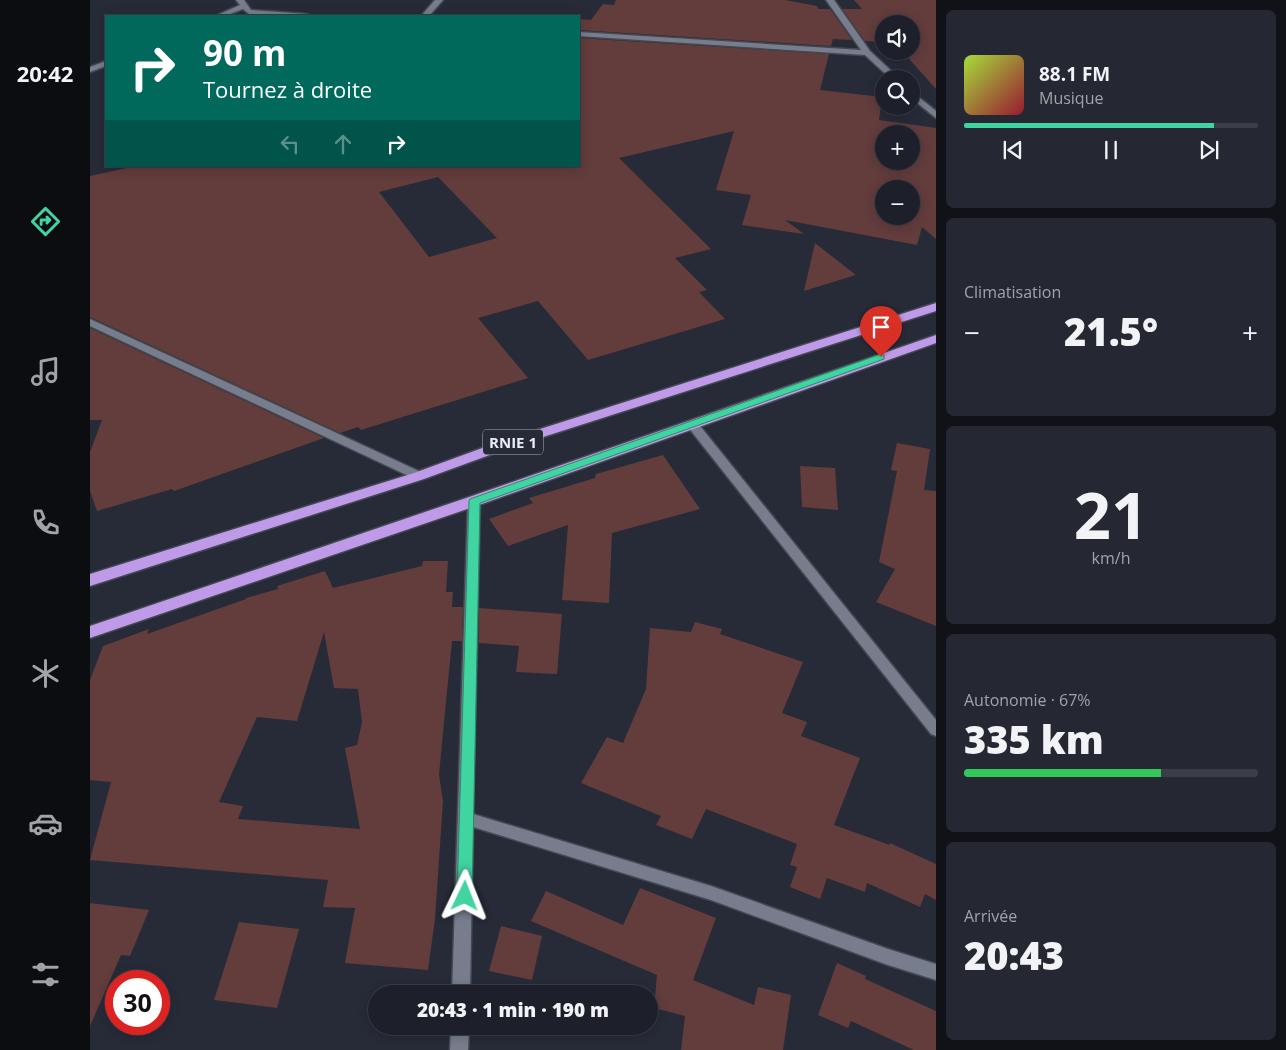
<!DOCTYPE html>
<html lang="fr">
<meta charset="utf-8">
<style>
body{margin:0;font-family:"Open Sans",sans-serif;background:#252832;color:#f1f3f6;height:100vh;display:flex;flex-direction:column;font-size:19px;white-space:nowrap}
*{box-sizing:border-box;margin:0}
p{font-size:16px;color:#a0a3a8}
.icon{flex:none;width:28px;height:28px;fill:none;stroke:currentColor;stroke-width:2;stroke-linecap:round;stroke-linejoin:round}
.map{position:relative;flex:1;overflow:hidden}
.side{display:flex;flex-direction:column;gap:10px;padding:10px;background:#101217;width:350px}
.side>*{flex:none}
.guide{position:absolute;left:15px;top:15px;width:475px;height:152px;border-radius:0px;box-shadow:0 2px 12px #0003,0 0 0 1px #3b3e47;background:#00695c;color:#fff;overflow:hidden}
.fabs{position:absolute;left:785px;top:15px;display:grid;gap:10px}
.fabs a{display:grid;place-items:center;width:45px;height:45px;border-radius:50%;background:#1d202a;box-shadow:0 2px 12px #0003,0 0 0 1px #3b3e47;font-size:25px}
.speed{position:absolute;left:15px;top:970px;display:flex;gap:10px;font-size:25px;font-weight:700;text-align:center}
.speed>*{display:grid;place-content:center;width:65px;height:65px;border-radius:50%;background:#1d202a;box-shadow:0 2px 12px #0003,0 0 0 1px #3b3e47;line-height:1}
.speed .limit{border:8px solid #d22;background:#fff;color:#111}
.pin{position:absolute;display:grid;place-items:center;width:42px;height:42px;color:#fff;margin:-51px -21px;border-radius:50% 50% 50% 0;rotate:-45deg;box-shadow:0 0 5px #0007}
.pin .icon{rotate:45deg}
.me{position:absolute;width:55px;margin:-28px;rotate:2deg;stroke-linejoin:round;filter:drop-shadow(0 0 4px #0008)}
.turn{display:flex;align-items:center;gap:18px;height:105px;padding:0 15px;font-size:22px}
.turn .icon{width:65px;height:65px;stroke-width:2.5}
.turn b{display:block;font-size:35px;line-height:42px}
.lanes{display:flex;align-items:center;height:48px;padding:0 15px;background:#0003;justify-content:center;gap:25px;direction:ltr}
.lanes .off{opacity:.35}
.big{font-size:38px;font-weight:800;line-height:1.1}
.side .card{flex:1;display:flex;flex-direction:column;justify-content:center;gap:8px;min-width:0;padding:0 18px;border-radius:8px;background:#252832}
.side .dial{align-items:center;gap:0}
.dial b{font-size:65px;line-height:1}
.song{display:flex;align-items:center;gap:15px}
.cover{width:60px;height:60px;border-radius:8px;background:linear-gradient(135deg,hsl(80 70% 55%),hsl(350 70% 35%))}
.played{height:5px;border-radius:2px;background:linear-gradient(90deg,#40d4a1 85%,#3b3e47 85%)}
.keys{display:flex;justify-content:space-around;direction:ltr}
.heat{display:flex;justify-content:space-between;align-items:center;font-size:28px;direction:ltr}
.charge{height:8px;border-radius:4px;background:linear-gradient(90deg,#34c759 67%,#3b3e47 0)}
.trip{position:absolute;left:278px;top:985px;width:290px;height:50px;border-radius:25px;background:#1d202a;box-shadow:0 2px 12px #0003,0 0 0 1px #3b3e47;font-weight:800;line-height:50px;text-align:center}
main{display:flex;flex:1;min-height:0}
.tab-bar{display:flex;flex-direction:column;width:90px;justify-content:space-around;align-items:center;background:#0c0d11;color:#a0a3a8}
.tab-bar .icon{width:35px;height:35px}
.tab-bar .current{color:#40d4a1}
.tab-bar b{font-size:22px;color:#f1f3f6}
.map>svg:first-child{display:block}
.building{fill:#633c3c;fill-rule:evenodd}
.lines{fill:none;stroke-linecap:round;stroke-linejoin:round}
.minor-casing{stroke:#444852;stroke-width:3}
.highway-casing{stroke:#444852;stroke-width:3}
.minor{fill:#777d8c;fill-rule:evenodd}
.highway{fill:#bf9ae8;fill-rule:evenodd}
.route{fill:#40d4a1;stroke:#2a8a69}
.labels{text-anchor:middle;dominant-baseline:central;stroke-width:5;stroke-linejoin:round;paint-order:stroke}
.shield{fill:#272b38;stroke:#afb2bc;stroke-width:1}
.shield-label{font-size:15px;font-weight:bold;fill:#e9ecf5}
</style>
<main>
<nav class="tab-bar">
<b>20:42</b>
<svg class="icon current" aria-label="directions" viewBox="0 0 24 24"><path d="M12 3l9 9-9 9-9-9zM9 14v-3h6M13 9l2 2-2 2"/></svg>
<svg class="icon" aria-label="music" viewBox="0 0 24 24"><path d="M9 18V5l10-2v13"/><circle cx="6" cy="18" r="3"/><circle cx="16" cy="16" r="3"/></svg>
<svg class="icon" aria-label="phone" viewBox="0 0 24 24"><path d="M5 4h4l2 5-3 2q2 4 5 5l2-3 5 2v4C11 20 4 13 5 4z"/></svg>
<svg class="icon" aria-label="climate" viewBox="0 0 24 24"><path d="M12 3v18M4 7l16 10M4 17L20 7"/></svg>
<svg class="icon" aria-label="car" viewBox="0 0 24 24"><path d="M5 17H2v-5l4-1 3-4h7l3 4 3 1v5h-3M9 17h6M6 11h13"/><circle cx="7" cy="17" r="2"/><circle cx="17" cy="17" r="2"/></svg>
<svg class="icon" aria-label="filters" viewBox="0 0 24 24"><path d="M4 7h16M4 17h16"/><circle cx="9" cy="7" r="2"/><circle cx="15" cy="17" r="2"/></svg>
</nav>
<div class="map">
<svg width="846" height="1050" viewBox="0 0 846 1050">
<rect width="100%" height="100%" fill="#272b38"/>
<path class="building" d="M526 0H695L727 6 728 9H740L762 40 743 39 741 46 489 30V19L501 20 513 4 524 5Z
M764 0H846V89L812 51H821V24H794V42L775 41 752 9H772Z
M489 38 739 54 730 90 792 97 789 120 846 128V239L832 227 827 245 695 220 714 234 652 225 661 195 626 190 644 131 529 158 621 249 585 258 617 290 609 292 635 319 498 360 448 301 388 318 438 378 271 430 268 427 250 433 0 317V176L46 166H489ZM794 134H821V161H794ZM348 177 407 238 339 257 289 192ZM794 189H821V216H794Z
M725 243 766 275 714 291Z
M0 328 234 438 84 491 82 489 7 511 0 491V452L12 420H0Z
M807 443 840 449 834 490 846 491V626L786 602 805 569 789 562 807 471 801 470Z
M573 455 610 509 522 533 519 603 472 600 478 525 418 546 399 519 443 503 439 498 505 478 506 474Z
M710 466 745 468 748 510 712 507Z
M333 561H358L356 592H363L362 607H373L372 641H362L354 722 349 775 353 801 345 919 338 970 255 963 265 908 233 907 238 880 0 860 21 782 0 780V680L13 646 59 629 57 634 156 599V598L188 589 187 586 235 571 243 588 332 566ZM234 632 244 688 268 689 272 722 267 745 255 748 270 829 148 819 153 806 129 802 167 717 207 721Z
M389 608 472 614 467 674 426 672 429 646 389 643Z
M605 622 632 629 630 634 713 662 692 713 717 722 711 736 770 758 744 825 800 845V843L846 864V900L835 894 830 907 777 883 775 892 737 878 730 899 700 887 707 867 700 865 707 844 616 809 602 839 566 825 571 816 491 783 517 737 533 743 556 689 560 628 601 632Z
M550 888 626 918 603 980 664 1005 668 987 701 995 693 1050H591L595 1016 564 1008 567 975 441 921 456 891 533 925Z
M0 903 59 910 40 956 31 955 0 1026Z
M149 922 209 929 187 1008 124 1000Z
M411 926 452 936 442 980 399 971Z
M747 963 776 976 775 979 846 1011V1050H824L761 1021 758 1028 728 1015Z"/>
<g class="lines">
<defs>
<path id="minor" d="M146 0H154L161 10 217 14 221 16 159 14 153 9 135 16H125L150 5Z
M345 0H353L339 16H331Z
M736 0H744L780 51 810 79H801L775 55 489 36V32L771 50Z
M16 61V66L0 72V67Z
M821 91 846 111V118L821 98Z
M0 319 333 473 335 476 329 480 325 479 0 326Z
M602 420 606 421 846 720V736L841 734 598 427 596 424Z
M384 497 390 501 383 814 621 886 798 949 846 964V980L798 965 621 900 383 827 380 994H362L378 501Z
M361 1026H379L378 1050H360Z"/>
<path id="highway" d="M846 303V311L416 449 334 479 0 586V574L324 473 406 443Z
M846 335V343L389 505 0 638V626L379 497Z"/>
</defs>
<use href="#minor" class="minor-casing"/>
<use href="#highway" class="highway-casing"/>
<use href="#minor" class="minor"/>
<use href="#highway" class="highway"/>
</g>
<path class="route" d="M791 354 794 355V359L390 503 382 896 380 901 375 903 369 901 367 896 379 501 380 499Z"/>
<g class="labels">
<rect class="shield" x="393" y="429.5" width="60" height="25" rx="4"/>
<g class="shield-label">
<text x="423" y="442">RNIE 1</text>
</g>
</g>
</svg>
<div class="fabs">
<a><svg class="icon" aria-label="sound" viewBox="0 0 24 24"><path d="M4 9h4l5-4v14l-5-4H4zM17 9q2 3 0 6"/></svg></a>
<a><svg class="icon" aria-label="search" viewBox="0 0 24 24"><circle cx="10" cy="10" r="6"/><path d="M15 15l6 6"/></svg></a>
<a>+</a>
<a>−</a>
</div>
<div class="speed"><div class="limit">30</div></div>
<div class="pin" style="left:791px;top:357px;background:#d93025"><svg class="icon" aria-label="arrive" viewBox="0 0 24 24"><path d="M6 21V4h12l-3 4 3 4H6"/></svg></div>
<svg class="me" style="left:375px;top:896px" viewBox="-20 -20 40 40"><path d="M0-17L14 15 0 8-14 15z" fill="#40d4a1" stroke="#fff" stroke-width="4"/></svg>
<div class="trip">20:43 · 1 min · 190 m</div>
<div class="guide">
<div class="turn"><svg class="icon" aria-label="right" viewBox="0 0 24 24"><path d="M7 20v-9h11M14 6l5 5-5 5"/></svg><div><b>90 m</b>Tournez à droite</div></div>
<div class="lanes"><svg class="icon off" aria-label="left" viewBox="0 0 24 24"><path d="M17 20v-9H6M10 6l-5 5 5 5"/></svg><svg class="icon off" aria-label="ahead" viewBox="0 0 24 24"><path d="M12 20V5M6 11l6-6 6 6"/></svg><svg class="icon" aria-label="right" viewBox="0 0 24 24"><path d="M7 20v-9h11M14 6l5 5-5 5"/></svg></div>
</div>
</div>
<section class="side">
<div class="card">
<div class="song"><i class="cover"></i><div><b>88.1 FM</b><p>Musique</p></div></div>
<div class="played"></div>
<div class="keys"><svg class="icon" aria-label="previous" viewBox="0 0 24 24"><path d="M18 5L8 12l10 7zM5 5v14"/></svg><svg class="icon" aria-label="pause" viewBox="0 0 24 24"><path d="M8 5v14M16 5v14"/></svg><svg class="icon" aria-label="next" viewBox="0 0 24 24"><path d="M6 5l10 7-10 7zM19 5v14"/></svg></div>
</div>
<div class="card"><p>Climatisation</p>
<div class="heat"><a>−</a><b class="big">21.5°</b><a>+</a></div>
</div>
<div class="card dial"><b>21</b><p>km/h</p></div>
<div class="card"><p>Autonomie · 67%</p><b class="big">335 km</b><div class="charge"></div></div>
<div class="card"><p>Arrivée</p><b class="big">20:43</b></div>
</section>
</main>
